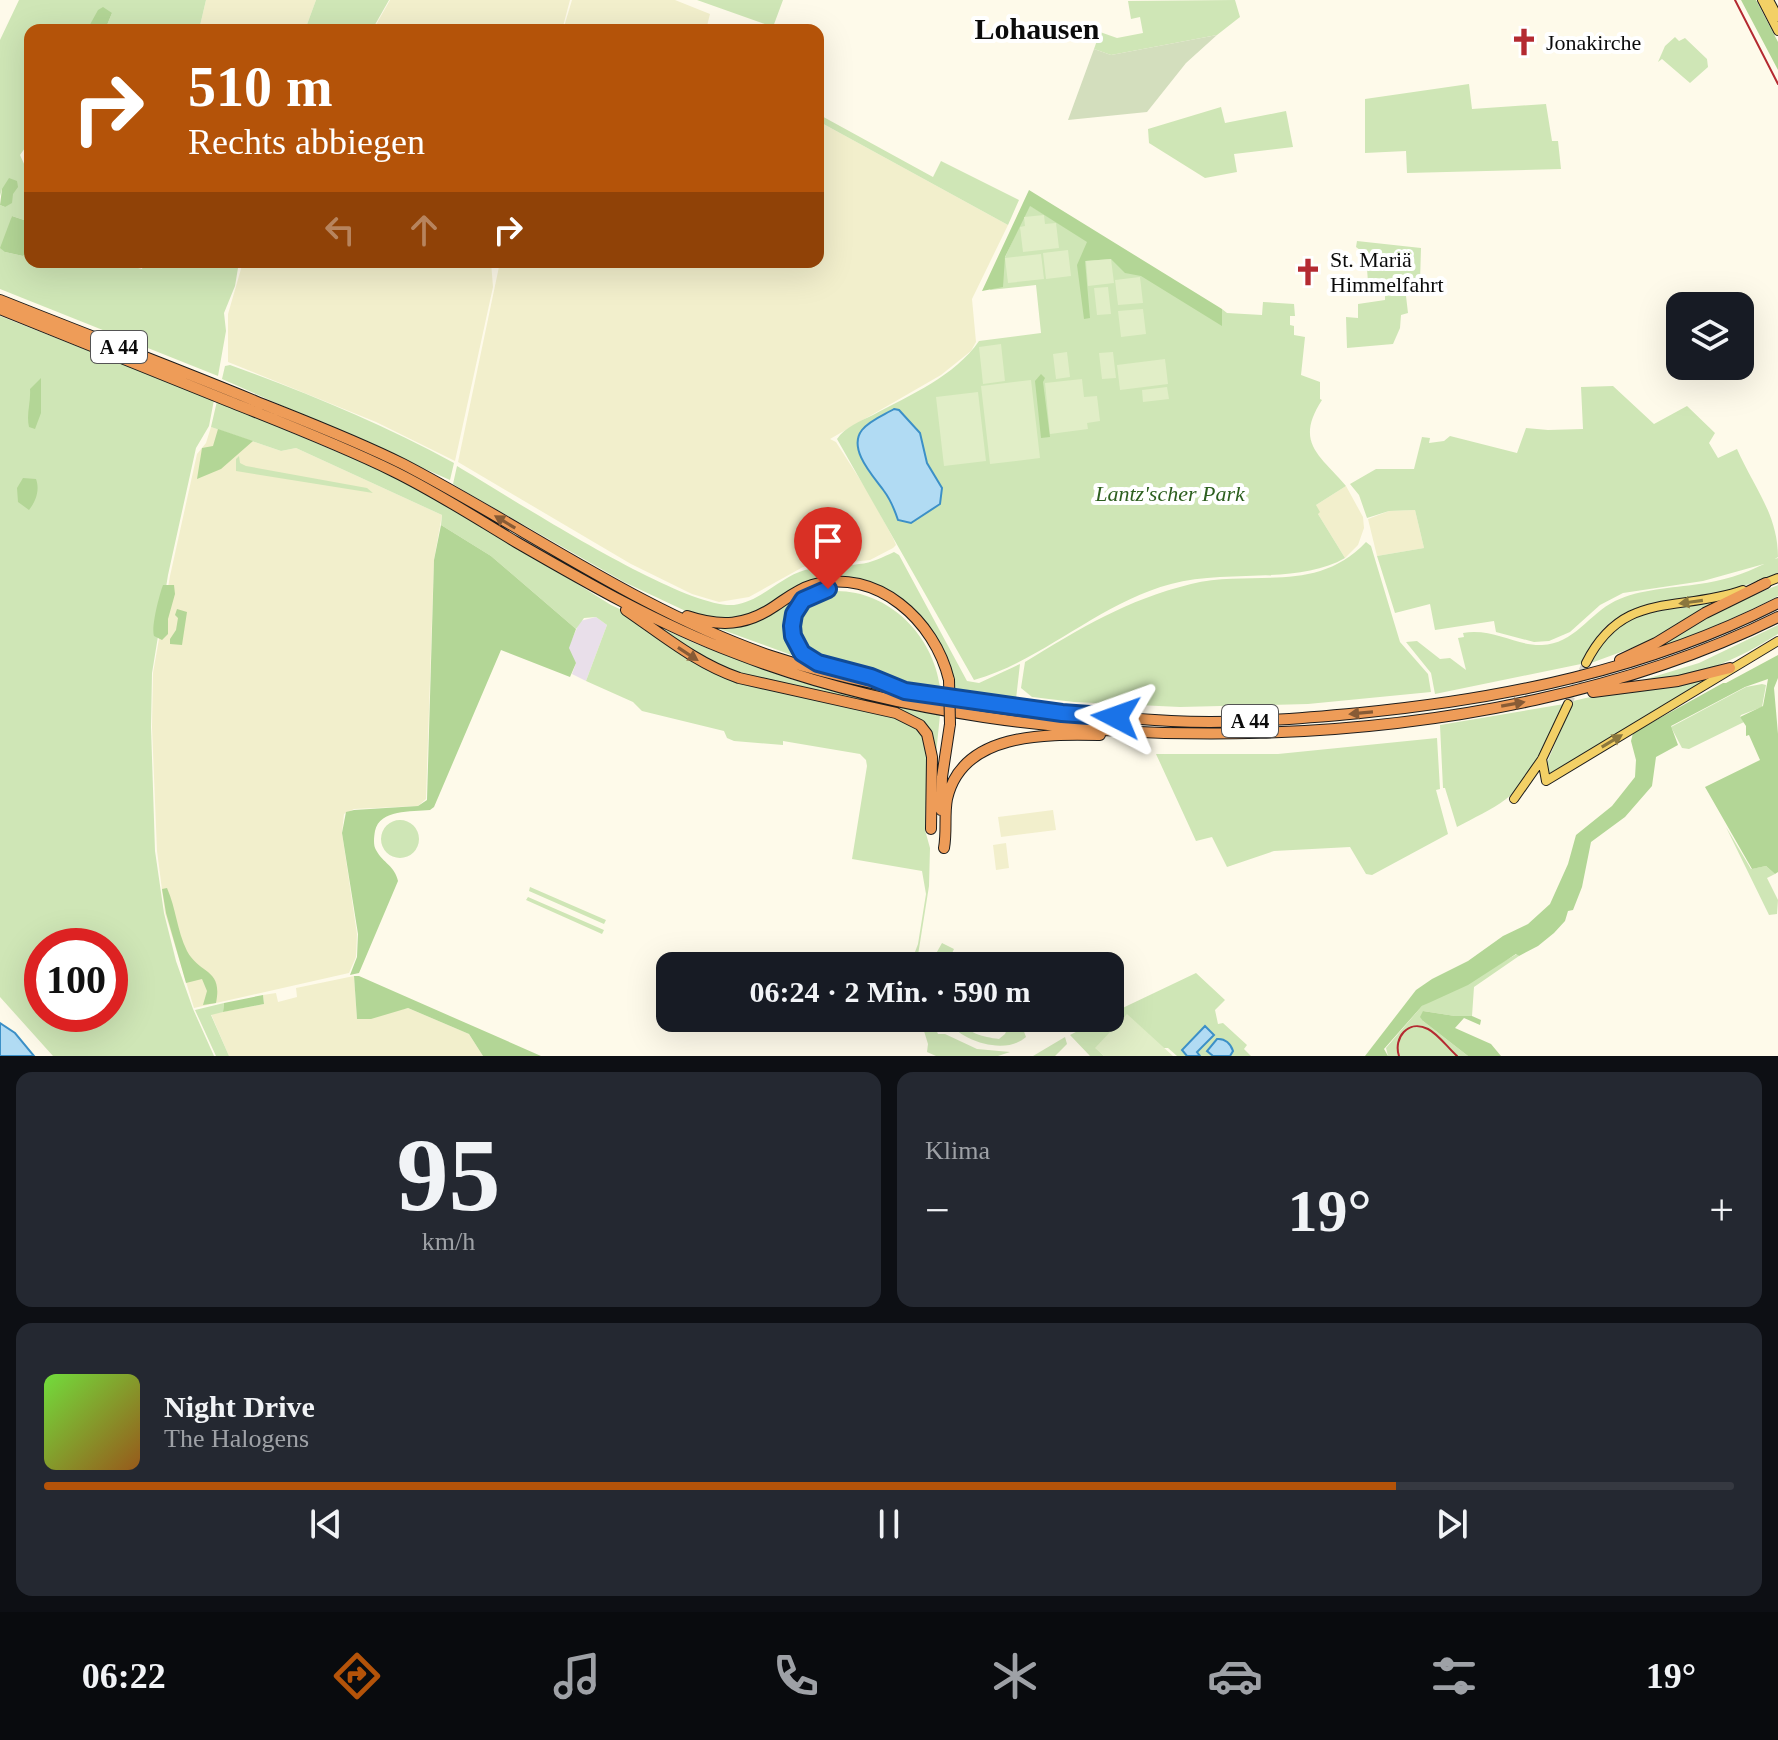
<!DOCTYPE html>
<html lang="de">
<meta charset="utf-8">
<style>
body{margin:0;font-family:"Times New Roman",serif;background:#242831;color:#f1f3f6;height:100vh;display:flex;flex-direction:column;font-size:30px;white-space:nowrap}
*{box-sizing:border-box;margin:0}
p{font-size:26px;color:#9ea1a6}
.icon{flex:none;width:44px;height:44px;fill:none;stroke:currentColor;stroke-width:2;stroke-linecap:round;stroke-linejoin:round}
.map{position:relative;height:1056px;overflow:hidden}
.drawer{display:flex;flex-direction:column;gap:16px;padding:16px;background:#0d0f14;flex:1}
.drawer>*{flex:none}
.banner{position:absolute;left:24px;top:24px;width:800px;height:244px;border-radius:16px;box-shadow:0 8px 32px #0002;background:#b45309;color:#fff;overflow:hidden}
.buttons{position:absolute;left:1666px;top:292px;display:grid;gap:16px}
.buttons a{display:grid;place-items:center;width:88px;height:88px;border-radius:16px;background:#171b24;box-shadow:0 8px 32px #0002;font-size:40px}
.speed{position:absolute;left:24px;top:928px;display:flex;gap:16px;font-size:40px;font-weight:700;text-align:center}
.speed>*{display:grid;place-content:center;width:104px;height:104px;border-radius:50%;background:#171b24;box-shadow:0 8px 32px #0002;line-height:1}
.speed .limit{border:12px solid #d22;background:#fff;color:#111}
.pin{position:absolute;display:grid;place-items:center;width:68px;height:68px;color:#fff;margin:-82px -34px;border-radius:50% 50% 50% 0;rotate:-45deg;box-shadow:0 0 8px #0007}
.pin .icon{rotate:45deg}
.me{position:absolute;width:88px;margin:-44px;rotate:274deg;stroke-linejoin:round;filter:drop-shadow(0 0 6px #0008)}
.turn{display:flex;align-items:center;gap:28px;height:168px;padding:0 32px;font-size:36px}
.turn .icon{width:104px;height:104px;stroke-width:2.5}
.turn b{display:block;font-size:56px;line-height:68px}
.lanes{display:flex;align-items:center;height:76px;padding:0 32px;background:#0003;justify-content:center;gap:40px;direction:ltr}
.lanes .off{opacity:.35}
.big{font-size:60px;font-weight:700;line-height:1.1}
.drawer .widget{flex:1;display:flex;flex-direction:column;justify-content:center;gap:12px;min-width:0;padding:0 28px;border-radius:16px;background:#242831}
.drawer .dial{align-items:center;gap:0}
.dial b{font-size:104px;line-height:1}
.song{display:flex;align-items:center;gap:24px}
.cover{width:96px;height:96px;border-radius:12px;background:linear-gradient(135deg,hsl(100 70% 55%),hsl(30 70% 35%))}
.played{height:8px;border-radius:4px;background:linear-gradient(90deg,#b45309 80%,#363941 80%)}
.keys{display:flex;justify-content:space-around;direction:ltr}
.heat{display:flex;justify-content:space-between;align-items:center;font-size:44px;direction:ltr}
.drawer .tiles{flex:1;display:grid;gap:16px;grid-template-columns:1fr 1fr}
.widget:last-child{grid-column:span 2}
.trip{position:absolute;left:656px;top:952px;width:468px;height:80px;border-radius:16px;background:#171b24;box-shadow:0 8px 32px #0002;font-weight:700;line-height:80px;text-align:center}
.tabs{display:flex;height:128px;justify-content:space-around;align-items:center;background:#090b0e;color:#9ea1a6}
.tabs .icon{width:56px;height:56px}
.tabs .current{color:#b45309}
.tabs b{font-size:36px;color:#f1f3f6}
.map>svg:first-child{display:block}
.industrial{fill:#e9dfea}
.farmland{fill:#f2efcc}
.green{fill:#cfe6b6;fill-rule:evenodd}
.forest{fill:#b3d696}
.cemetery{fill:#d3debd}
.pitch{fill:#e1eec7}
.water{fill:#b1dbf3;stroke:#3c90c7;stroke-width:2}
.lines{fill:none;stroke-linecap:round;stroke-linejoin:round}
.primary-tunnel{stroke:#dad6c9;stroke-width:8;stroke-dasharray:8 4;stroke-linecap:butt}
.primary-casing{stroke:#1c1c1c;stroke-width:10}
.motorway-casing{stroke:#1c1c1c;stroke-width:12}
.primary{stroke:#f3d066;stroke-width:8}
.motorway{stroke:#ee9c58;stroke-width:10}
.tram{stroke:#b42a31;stroke-width:2}
.motorway-bridge-casing{stroke:#1c1c1c;stroke-width:12;stroke-linecap:butt}
.motorway-bridge{stroke:#ee9c58;stroke-width:10}
.oneway{fill:#885b35}
.oneway2{fill:#8b773d}
.route-casing{stroke:#114b97;stroke-width:20}
.route{stroke:#1a73e8;stroke-width:14}
.labels{text-anchor:middle;dominant-baseline:central;stroke-width:8;stroke-linejoin:round;paint-order:stroke}
.shield{fill:#fff;stroke:#545454;stroke-width:2}
.shield-label{font-size:20px;font-weight:bold;fill:#0b0b0b}
.poi-label{font-size:22px;fill:#0b0b0b;stroke:#fff;text-anchor:start}
.park-label{font-size:22px;font-style:italic;fill:#2d5f1f;stroke:#fff}
.district-label{font-size:30px;font-weight:bold;fill:#0b0b0b;stroke:#fff}
</style>
<div class="map">
<svg width="1778" height="1056" viewBox="0 0 1778 1056">
<rect width="100%" height="100%" fill="#fefaea"/>
<path class="industrial" d="M596 617 607 625 586 681 572 674 576 663 569 653V646L580 621Z"/>
<path class="farmland" d="M206 0H316L305 30H199Z
M390 0H570L562 30H373Z
M572 0H675L710 14 706 30H563Z
M818 121 1008 225 972 299 976 342 971 351 941 375 830 439 836 442 868 492 893 538 896 545 893 548 870 560 803 567 749 597 719 602 692 594 631 564 458 462 500 262H818Z
M243 262H491L493 287 455 461 376 422 228 362V314Z
M211 427 281 451 296 448 442 515 434 560 426 799 418 806 354 809 344 814 342 833 357 934 356 957 349 973 194 1008 165 913 157 851 152 727 153 673 170 576 197 454 206 443Z
M1346 486 1363 517 1364 528 1358 545 1345 558 1318 514 1316 505Z
M1415 510 1424 548 1377 556 1368 519 1389 511Z
M1053 810 1056 830 1001 837 998 817Z
M1006 843 1009 868 996 870 993 845Z
M354 976 357 1019 408 1008 469 1034 483 1056H229L211 1014 264 1004 263 995 276 993 278 1002 297 997 296 988Z"/>
<path class="green" d="M19 0H206L199 30H105L112 13 91 24 87 30H30V141L20 155 25 166 30 162V222L12 216 5 252 23 256 30 251V262H115L142 269 144 262H239L235 286 224 313 226 331 218 376 0 289V205L5 207 2 189 0 196V40Z
M316 0H389L372 30H305Z
M697 0H783L773 27Z
M1235 0 1240 17 1217 35 1111 55 1094 49 1100 32 1117 38 1143 33 1140 17 1131 19 1128 1Z
M1675 37 1679 41 1685 38 1707 59 1708 67 1690 83 1662 59 1658 62 1665 46Z
M1469 84 1472 109 1546 104 1552 141H1558L1561 169 1407 173 1406 151 1365 153V99Z
M1221 107 1225 123 1286 111 1293 147 1234 154 1237 172 1205 178 1149 143 1148 129Z
M818 114 933 177 941 161 1019 200 1008 225 818 121Z
M1029 205 1222 325V309L1227 313 1262 315 1263 302 1294 304 1295 316H1290V325L1294 326V335L1305 337 1301 375 1320 382V399L1322 400C1294 443 1320 455 1346 486L1316 505 1320 512 1318 514 1345 558C1299 585 1225 569 1171 584 1099 603 1044 660 974 680L837 439C845 427 861 421 873 415 910 395 955 376 979 341L1041 333 1036 285 990 290ZM897 409 920 433 927 463 941 486 940 504 911 523 898 520C894 511 890 499 884 491 856 453 843 428 897 409Z
M1357 241 1421 248 1420 282 1409 285 1410 296H1406L1408 313 1401 315 1400 328 1393 344 1347 348 1346 317 1358 318V304L1385 300V290L1381 286H1371L1368 282 1367 269 1363 268C1365 258 1365 253 1356 247Z
M0 316 214 400 209 426 196 448 168 575 152 673 151 727 155 851 164 913 176 961 193 1009 214 1056H53L0 997ZM42 946H110V1014H42Z
M230 365C307 393 382 424 454 463L450 480 222 379 225 366Z
M1613 386 1654 424 1687 406 1715 433 1709 443 1718 458 1737 449C1753 486 1778 514 1778 557L1775 559 1778 558V573C1751 584 1724 593 1696 598 1637 608 1610 604 1581 664L1435 694 1431 673 1406 642 1417 641 1440 659 1450 658 1466 670 1458 638 1464 637 1463 633C1494 628 1515 646 1542 645 1574 644 1589 614 1615 601 1640 589 1672 588 1699 584 1722 581 1744 574 1764 564L1703 581 1623 593 1600 605 1570 632 1549 641 1534 642 1496 632 1494 621 1435 630 1430 604 1395 613 1377 556 1424 548 1415 510 1389 511 1367 518 1359 495 1350 484 1376 469H1414L1422 437 1430 438 1429 443 1444 441 1450 436 1517 453 1526 428 1548 430 1583 429 1581 387Z
M217 401 392 475 461 511 611 605 694 643 787 678 885 705 940 715 936 754 927 776 925 830 930 848 929 886 918 955 908 960 904 959 915 952 918 944 926 894 922 871 852 859 867 766 866 760 860 754 783 741V745L734 741 727 738 724 731 642 711 633 702 586 681 607 625 596 617 584 618 576 629 491 556 441 525 442 515 296 448 281 451 211 427Z
M239 456 240 463 246 466 367 488 373 493 236 471V459Z
M457 466C510 497 681 609 734 605 760 602 780 577 805 570 823 565 841 567 859 564 872 563 883 557 894 552L899 555 967 681 979 683 1020 664 1016 699 955 690 950 669 903 602 834 579 735 621 694 615 624 582 466 492 453 484Z
M1366 542 1371 546 1400 642 1428 674 1431 692 1308 704 1180 707 1074 702 1032 697 1021 688 1025 662C1081 628 1126 600 1191 584 1253 569 1316 595 1366 542Z
M1778 585V596C1734 619 1689 638 1641 653L1718 610Z
M818 587 795 606 798 653 805 660 709 625 727 628Z
M833 591C887 589 933 634 940 687 914 683 831 670 814 657 802 648 799 640 797 626 795 604 816 597 833 591Z
M1727 599 1640 645 1591 663C1611 606 1678 608 1727 599Z
M1778 625V634C1737 660 1692 680 1643 680L1699 663Z
M1710 678 1547 775 1546 765 1573 701 1616 691Z
M1762 684 1766 685 1762 707 1741 715 1740 717 1744 722 1689 749 1682 748 1671 727 1746 687Z
M1564 704C1548 737 1537 776 1506 799 1492 810 1473 818 1457 827L1445 788H1443L1440 725Z
M1437 738 1440 789 1436 790 1448 834 1372 875 1366 874 1350 847 1274 851 1227 867 1212 837 1196 841 1156 754H1278Z
M381 839a19 19 0 1 1 38 0a19 19 0 1 1-38 0Z
M1726 827 1751 869 1766 866 1775 874 1767 878 1778 900 1777 914 1769 915Z
M530 887 606 920 604 924 529 891Z
M528 897 604 930 602 934 526 900Z
M942 943 954 949 946 966H929Z
M1517 954 1519 956 1474 987 1472 1016H1455L1423 1011V1021L1468 1056H1388L1386 1048 1422 1006Z
M1196 973 1225 1000 1215 1010 1218 1024 1223 1023 1247 1045 1244 1049 1251 1056H1230L1232 1054 1226 1041 1218 1039 1207 1051 1213 1056H1200L1197 1052 1213 1033 1206 1026 1182 1051 1187 1056H1177L1168 1048H1096L1104 1056H1090L1070 1035 1103 1018H1110V1014Z
M224 1003 223 1012 211 1015 229 1056H216L195 1010Z
M920 1018H931L938 1034H945L977 1049 1010 1052 998 1056H936L927 1052 928 1044Z
M945 1018H957C966 1033 983 1037 999 1039L1005 1034 1012 1018H1019L1026 1037C1005 1056 959 1041 945 1018Z
M1065 1037 1067 1044 1055 1056H1033Z"/>
<path class="forest" d="M1741 0H1756L1778 42V70Z
M103 7 112 13 105 30H87L98 10Z
M9 178 17 181 18 187 13 194 12 203 5 207 0 205 2 189Z
M1029 190 1222 309V326L1141 276 1125 273 1111 259 1085 261 1090 318 1084 319 1077 265 1087 242 1030 206 1005 257 1003 287 982 291Z
M12 216 30 222V251L23 256 5 252 0 248Z
M1041 374 1045 378 1043 382 1050 437 1041 438 1035 381Z
M41 378V413L35 429 29 427C26 414 31 403 30 389Z
M218 429 253 441 221 469 197 479 202 448 213 446Z
M23 478 36 479C40 490 36 501 29 510L18 502 17 488Z
M441 525 491 556 576 629 569 648 576 663 570 677 501 650 434 807 430 810C411 812 380 809 375 831 374 837 373 845 376 850 383 863 395 866 398 881L359 973 350 975 357 957 358 934 342 833 346 812 354 810 418 806 427 800 434 560Z
M163 585H174L175 594 168 619V634L162 640 154 636C151 627 159 596 163 585Z
M177 609 187 612 182 645 170 644V639L176 630 178 618 175 615Z
M1778 655V678L1774 688 1778 734V872L1775 874 1766 866 1752 869 1705 787 1760 760 1749 735 1746 736V726L1740 717 1763 706 1768 679 1745 687 1671 726 1678 745 1656 757 1652 786 1625 817 1591 842 1582 887 1573 910 1568 911 1565 921 1554 933 1538 946 1519 956 1516 954 1468 985 1422 1006 1384 1049 1388 1056H1365L1416 990 1432 979 1468 961 1503 936 1528 924 1550 904 1568 864 1576 835 1612 806 1635 777 1636 760 1631 741 1633 733 1723 683H1726Z
M167 888C176 908 177 931 187 951 200 975 223 968 216 1003L203 1005 207 991 202 979 186 983 166 913 162 889Z
M354 976H359L541 1056H483L469 1034 408 1008 371 1019H357Z
M263 995 264 1004 223 1012 224 1003Z
M1423 1011 1455 1016H1472L1481 1020 1480 1025 1464 1018 1455 1028 1491 1044 1501 1056H1468L1423 1021 1420 1017Z"/>
<path class="cemetery" d="M1217 35 1186 63 1147 112 1068 120 1094 49 1111 55Z"/>
<path class="pitch" d="M1044 215 1045 224 1056 223 1059 248 1023 252 1020 227 1025 226 1024 217Z
M1068 250 1071 276 1046 279 1043 253Z
M1041 254 1044 279 1008 283 1005 258Z
M1111 259 1114 283 1088 286 1086 261Z
M1140 277 1143 303 1118 305 1115 280Z
M1108 287 1111 314 1097 315 1094 288Z
M1143 309 1146 334 1121 337 1118 311Z
M1001 344 1005 381 983 384 979 347Z
M1067 352 1070 377 1056 379 1053 354Z
M1113 352 1116 378 1102 379 1099 353Z
M1165 359 1168 384 1120 390 1117 365Z
M1082 379 1084 397 1097 396 1100 421 1087 423 1088 429 1050 434 1045 383Z
M1031 380 1040 458 990 464 981 386Z
M1167 387 1169 399 1143 402 1142 390Z
M978 392 986 461 944 466 936 397Z
M1127 1014 1173 1056H1104L1095 1048Z"/>
<path class="water" d="M894 409 899 410 920 433 927 463 942 488 940 504 911 523 898 520C895 511 890 499 884 491 874 477 847 449 862 430 870 420 884 415 894 409Z
M0 1023 15 1033 34 1056H0Z
M1205 1026 1214 1035 1197 1052 1200 1056H1187L1182 1050Z
M1217 1039C1225 1038 1231 1044 1233 1051L1230 1056H1213L1207 1051Z"/>
<g class="lines">
<path class="primary-tunnel" d="M1568 704 1586 663"/>
<defs>
<path id="primary" d="M1762 0 1778 31
M1769 0 1778 17
M1760 585 1778 578
M1586 663C1623 589 1678 613 1743 590
M1542 759 1546 781 1778 641
M1514 799 1542 759 1568 704"/>
<path id="motorway" d="M0 300C85 334 170 366 255 401 305 421 355 440 403 464 526 528 638 610 771 656 843 680 917 693 993 703 1052 711 1111 718 1171 721 1234 724 1297 719 1360 713 1504 699 1648 669 1778 603
M0 309C76 339 152 370 228 401 283 423 340 445 393 471 436 492 476 518 516 542 587 583 658 624 735 653 1035 770 1489 761 1778 617
M626 610C664 636 696 663 739 678L896 713 920 725 927 734 932 757 931 829
M687 616C720 627 746 626 775 606 787 598 798 589 812 585 877 567 935 621 949 680
M1620 660 1656 643 1705 613 1766 583
M827 666C780 651 780 597 830 589
M1593 692 1678 681 1730 668
M941 810 942 777 950 724
M944 848C947 832 944 815 947 799 962 732 1046 734 1100 735"/>
</defs>
<use href="#primary" class="primary-casing"/>
<use href="#motorway" class="motorway-casing"/>
<use href="#primary" class="primary"/>
<use href="#motorway" class="motorway"/>
<path class="tram" d="M1735 0 1778 84
M1399 1056C1393 1038 1408 1019 1428 1029 1438 1034 1448 1048 1457 1056"/>
<defs>
<path id="motorway-bridge" d="M949 680 950 724"/>
</defs>
<use href="#motorway-bridge" class="motorway-bridge-casing"/>
<use href="#motorway-bridge" class="motorway-bridge"/>
</g>
<defs><path id="oneway-solid" d="M-6-.8H1V-3.2L6.5 0L1 3.2V.8H-6Z" transform="scale(2)"/></defs>
<g class="oneway">
<use href="#oneway-solid" transform="translate(505 522) rotate(-149)"/>
<use href="#oneway-solid" transform="translate(688 654) rotate(33)"/>
<use href="#oneway-solid" transform="translate(1513 704) rotate(-10)"/>
<use href="#oneway-solid" transform="translate(1361 713) rotate(175)"/>
</g>
<g class="oneway2">
<use href="#oneway-solid" transform="translate(1691 602) rotate(172)"/>
<use href="#oneway-solid" transform="translate(1612 741) rotate(-31)"/>
</g>
<g class="lines">
<defs>
<path id="route" d="M828 589 803 600 794 614 792 626 793 636 802 653 818 663 871 677 905 691 1062 713 1116 717"/>
</defs>
<use href="#route" class="route-casing"/>
<use href="#route" class="route"/>
</g>
<defs>
<symbol id="church-bare" viewBox="-9 -9 18 18"><path d="M-1.2-6h2.4v3.5h3.3v2.4h-3.3V6h-2.4V-.1h-3.3v-2.4h3.3Z" fill="#b42a31" stroke="#fff" stroke-width="2.5" paint-order="stroke"/></symbol>
</defs>
<g fill-rule="evenodd">
<use href="#church-bare" x="1504" y="22" width="40" height="40"/>
<use href="#church-bare" x="1288" y="252" width="40" height="40"/>
</g>
<g class="labels">
<g class="shield">
<rect x="91" y="331" width="56" height="32" rx="6"/>
<rect x="1222" y="705" width="56" height="32" rx="6"/>
</g>
<g class="shield-label">
<text x="119" y="347">A 44</text>
<text x="1250" y="721">A 44</text>
</g>
<g class="poi-label">
<text x="1546" y="42">Jonakirche</text>
<text x="1330" y="259">St. Mariä<tspan x="1330" dy="25">Himmelfahrt</tspan></text>
</g>
<g class="park-label">
<text x="1170" y="493">Lantz'scher Park</text>
</g>
<g class="district-label">
<text x="1037" y="28">Lohausen</text>
</g>
</g>
</svg>
<div class="buttons">
<a><svg class="icon" aria-label="layers" viewBox="0 0 24 24"><path d="M12 4l9 5-9 5-9-5zM3 14l9 5 9-5"/></svg></a>
</div>
<div class="speed"><div class="limit">100</div></div>
<div class="pin" style="left:828px;top:589px;background:#d93025"><svg class="icon" aria-label="arrive" viewBox="0 0 24 24"><path d="M6 21V4h12l-3 4 3 4H6"/></svg></div>
<svg class="me" style="left:1116px;top:717px" viewBox="-20 -20 40 40"><path d="M0-17L14 15 0 8-14 15z" fill="#1a73e8" stroke="#fff" stroke-width="4"/></svg>
<div class="trip">06:24 · 2 Min. · 590 m</div>
<div class="banner">
<div class="turn"><svg class="icon" aria-label="right" viewBox="0 0 24 24"><path d="M7 20v-9h11M14 6l5 5-5 5"/></svg><div><b>510 m</b>Rechts abbiegen</div></div>
<div class="lanes"><svg class="icon off" aria-label="left" viewBox="0 0 24 24"><path d="M17 20v-9H6M10 6l-5 5 5 5"/></svg><svg class="icon off" aria-label="ahead" viewBox="0 0 24 24"><path d="M12 20V5M6 11l6-6 6 6"/></svg><svg class="icon" aria-label="right" viewBox="0 0 24 24"><path d="M7 20v-9h11M14 6l5 5-5 5"/></svg></div>
</div>
</div>
<section class="drawer">
<div class="tiles">
<div class="widget dial"><b>95</b><p>km/h</p></div>
<div class="widget"><p>Klima</p>
<div class="heat"><a>−</a><b class="big">19°</b><a>+</a></div>
</div>
<div class="widget">
<div class="song"><i class="cover"></i><div><b>Night Drive</b><p>The Halogens</p></div></div>
<div class="played"></div>
<div class="keys"><svg class="icon" aria-label="previous" viewBox="0 0 24 24"><path d="M18 5L8 12l10 7zM5 5v14"/></svg><svg class="icon" aria-label="pause" viewBox="0 0 24 24"><path d="M8 5v14M16 5v14"/></svg><svg class="icon" aria-label="next" viewBox="0 0 24 24"><path d="M6 5l10 7-10 7zM19 5v14"/></svg></div>
</div>
</div>
</section>
<nav class="tabs">
<b>06:22</b>
<svg class="icon current" aria-label="directions" viewBox="0 0 24 24"><path d="M12 3l9 9-9 9-9-9zM9 14v-3h6M13 9l2 2-2 2"/></svg>
<svg class="icon" aria-label="music" viewBox="0 0 24 24"><path d="M9 18V5l10-2v13"/><circle cx="6" cy="18" r="3"/><circle cx="16" cy="16" r="3"/></svg>
<svg class="icon" aria-label="phone" viewBox="0 0 24 24"><path d="M5 4h4l2 5-3 2q2 4 5 5l2-3 5 2v4C11 20 4 13 5 4z"/></svg>
<svg class="icon" aria-label="climate" viewBox="0 0 24 24"><path d="M12 3v18M4 7l16 10M4 17L20 7"/></svg>
<svg class="icon" aria-label="car" viewBox="0 0 24 24"><path d="M5 17H2v-5l4-1 3-4h7l3 4 3 1v5h-3M9 17h6M6 11h13"/><circle cx="7" cy="17" r="2"/><circle cx="17" cy="17" r="2"/></svg>
<svg class="icon" aria-label="filters" viewBox="0 0 24 24"><path d="M4 7h16M4 17h16"/><circle cx="9" cy="7" r="2"/><circle cx="15" cy="17" r="2"/></svg>
<b>19°</b>
</nav>
